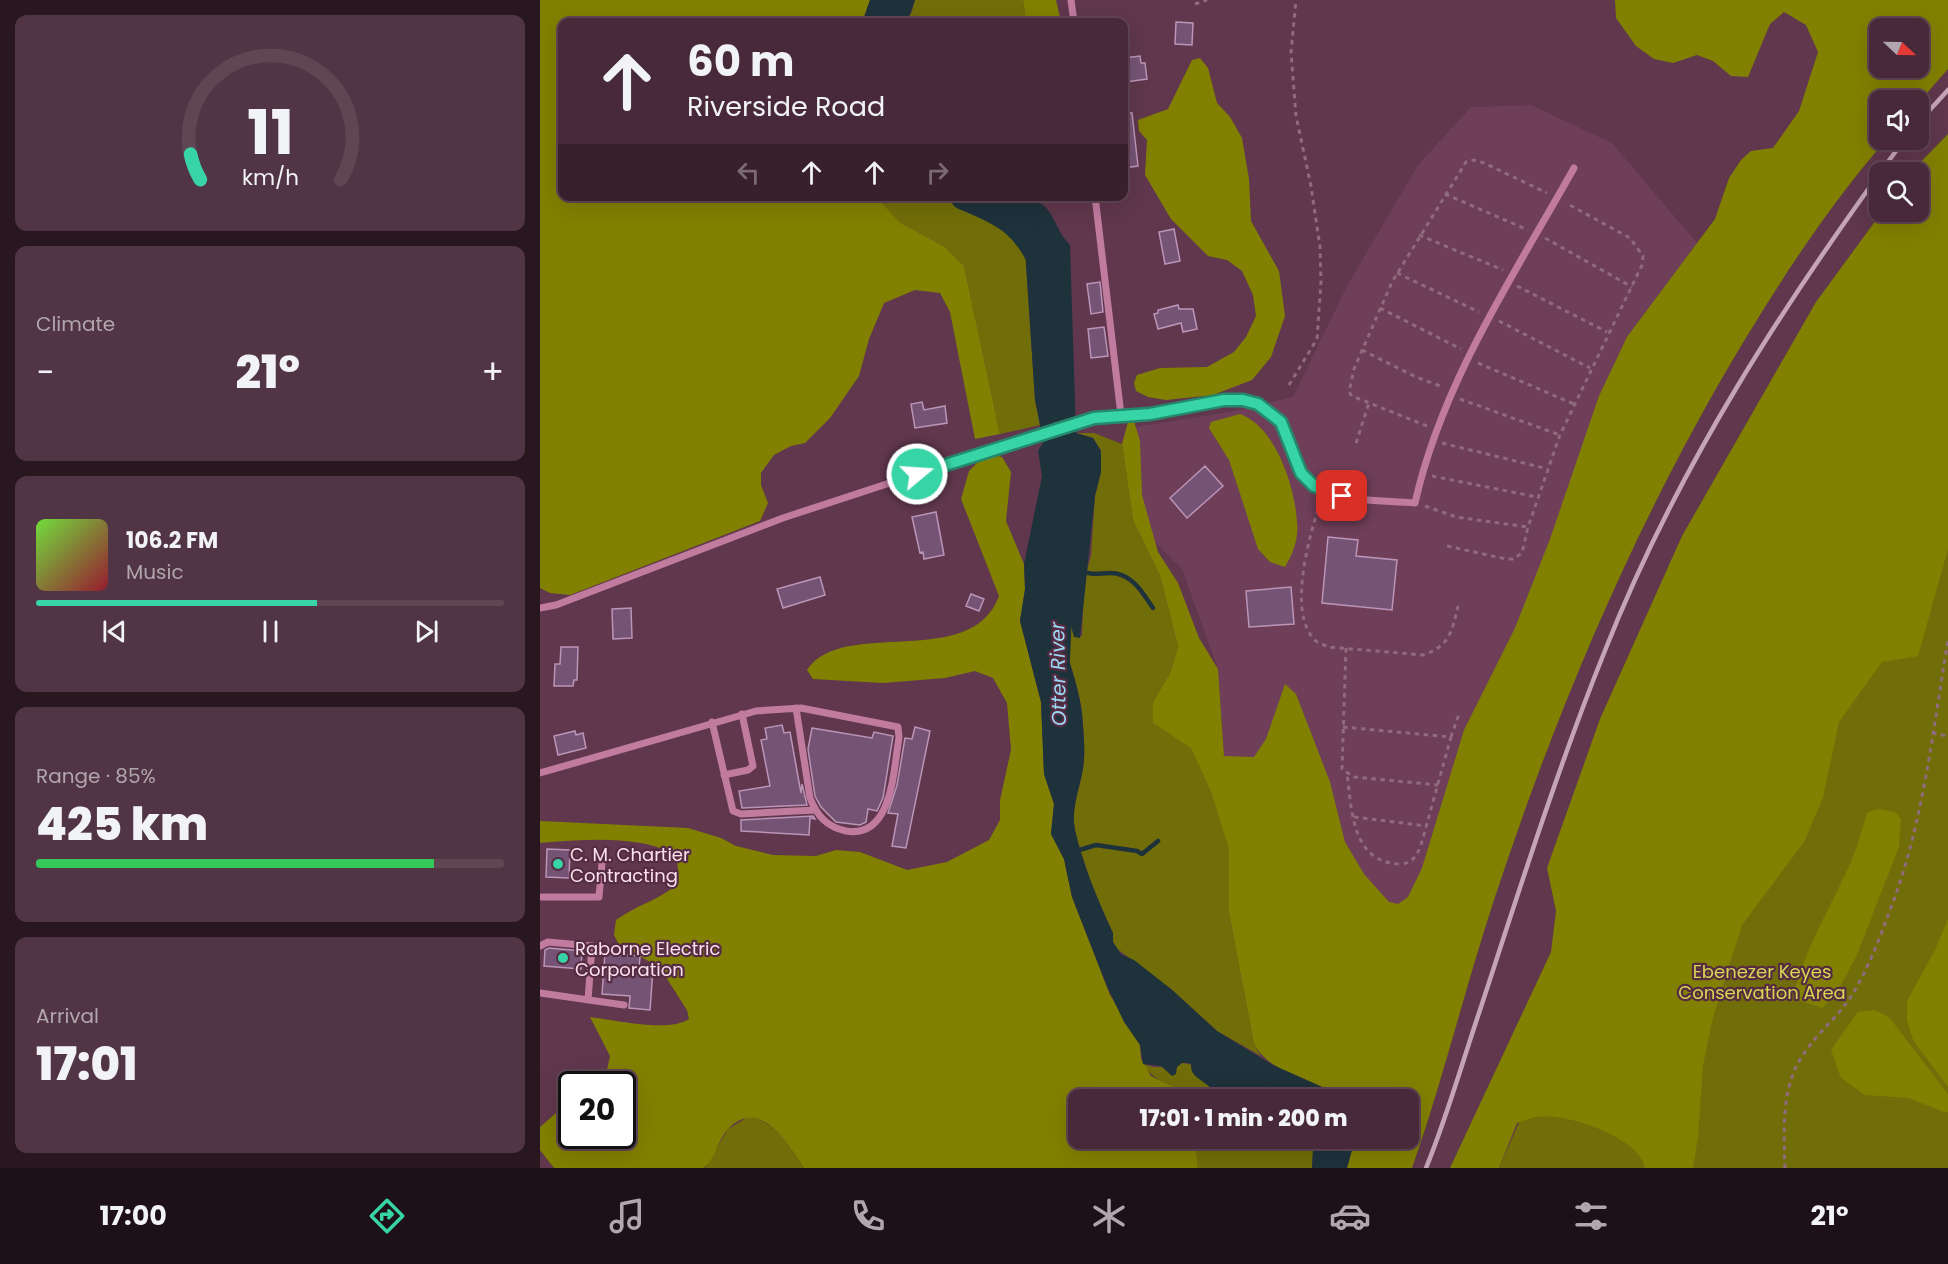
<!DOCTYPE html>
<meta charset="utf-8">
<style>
body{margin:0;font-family:Poppins,sans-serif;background:#523544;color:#f1f3f6;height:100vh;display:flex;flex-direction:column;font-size:22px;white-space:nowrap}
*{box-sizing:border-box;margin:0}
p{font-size:20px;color:#b1a6ae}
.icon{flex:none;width:33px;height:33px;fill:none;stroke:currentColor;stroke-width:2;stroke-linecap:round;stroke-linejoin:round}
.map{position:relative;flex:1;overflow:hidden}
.panel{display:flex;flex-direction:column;gap:15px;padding:15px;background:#28171f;width:540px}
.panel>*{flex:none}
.top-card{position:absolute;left:18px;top:18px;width:570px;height:183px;border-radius:12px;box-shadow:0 6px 24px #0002,0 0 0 2px #604553;background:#482939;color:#f1f3f6;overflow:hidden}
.needle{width:39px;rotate:112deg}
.fabs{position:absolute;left:1329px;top:18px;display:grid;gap:12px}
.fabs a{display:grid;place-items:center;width:60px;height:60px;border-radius:12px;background:#482939;box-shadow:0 6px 24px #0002,0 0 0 2px #604553;font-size:30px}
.speed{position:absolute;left:18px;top:1071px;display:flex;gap:12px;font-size:30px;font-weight:700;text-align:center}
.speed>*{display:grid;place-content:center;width:78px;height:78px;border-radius:50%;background:#482939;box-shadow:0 6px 24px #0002,0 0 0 2px #604553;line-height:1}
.speed .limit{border:3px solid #111;border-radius:9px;background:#fff;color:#111}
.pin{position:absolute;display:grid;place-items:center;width:51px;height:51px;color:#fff;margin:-26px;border-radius:12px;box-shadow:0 3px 9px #0006}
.me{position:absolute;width:66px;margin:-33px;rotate:72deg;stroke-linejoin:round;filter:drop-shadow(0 0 4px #0008)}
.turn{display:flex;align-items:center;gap:21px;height:126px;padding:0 30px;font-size:27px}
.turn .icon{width:78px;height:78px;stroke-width:2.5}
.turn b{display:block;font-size:42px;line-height:51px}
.lanes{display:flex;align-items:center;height:57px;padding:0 30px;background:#0003;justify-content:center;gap:30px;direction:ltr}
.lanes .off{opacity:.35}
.big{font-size:45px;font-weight:800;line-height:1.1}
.panel .tile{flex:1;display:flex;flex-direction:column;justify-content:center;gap:9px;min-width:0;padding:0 21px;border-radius:12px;background:#523544}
.panel .dial{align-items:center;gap:0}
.dial svg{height:156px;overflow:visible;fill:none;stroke:#604553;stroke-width:7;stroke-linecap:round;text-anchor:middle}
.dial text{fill:#f1f3f6;stroke:none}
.song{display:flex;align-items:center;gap:18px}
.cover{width:72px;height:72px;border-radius:9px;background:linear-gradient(135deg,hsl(100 70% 55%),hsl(350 70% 35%))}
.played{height:6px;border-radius:3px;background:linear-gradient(90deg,#37d4a6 60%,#604553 60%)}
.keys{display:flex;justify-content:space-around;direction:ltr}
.heat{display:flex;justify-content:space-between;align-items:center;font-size:33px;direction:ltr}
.charge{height:9px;border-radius:4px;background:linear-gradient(90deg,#34c759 85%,#604553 0)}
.trip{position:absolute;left:528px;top:1089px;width:351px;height:60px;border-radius:12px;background:#482939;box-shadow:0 6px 24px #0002,0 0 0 2px #604553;font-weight:800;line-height:60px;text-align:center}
.tabs{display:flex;height:96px;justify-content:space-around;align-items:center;background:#1d1017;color:#b1a6ae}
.tabs .icon{width:42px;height:42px}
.tabs .selected{color:#37d4a6}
.tabs b{font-size:27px;color:#f1f3f6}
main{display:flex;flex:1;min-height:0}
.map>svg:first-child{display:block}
.built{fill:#6f3e58}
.green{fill:#716e09}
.forest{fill:#828001;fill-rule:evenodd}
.water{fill:#1e323c}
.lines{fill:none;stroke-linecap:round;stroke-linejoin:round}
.stream{stroke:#1e323c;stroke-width:4.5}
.river{stroke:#1e323c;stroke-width:28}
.building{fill:#755374;stroke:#bb95b8;stroke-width:1.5}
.path{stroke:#8f6b7d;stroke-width:3;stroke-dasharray:4.5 4.5;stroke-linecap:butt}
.lane{stroke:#c17b9e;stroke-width:7}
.street{stroke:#c17b9e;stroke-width:12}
.rail{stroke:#c5a5b5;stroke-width:4.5}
.route-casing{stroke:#248a6c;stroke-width:15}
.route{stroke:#37d4a6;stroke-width:10}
.poi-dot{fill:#37d4a6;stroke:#552c42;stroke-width:2}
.labels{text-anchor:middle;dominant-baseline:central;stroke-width:4.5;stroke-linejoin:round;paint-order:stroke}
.poi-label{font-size:18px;fill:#fce1ed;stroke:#552c42;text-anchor:start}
.park-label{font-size:18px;fill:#d9d655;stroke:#552c42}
.water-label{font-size:20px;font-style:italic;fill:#9ad8f4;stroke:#552c42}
</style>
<main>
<section class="panel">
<div class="tile dial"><svg viewBox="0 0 100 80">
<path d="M14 69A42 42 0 1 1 86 69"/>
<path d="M14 69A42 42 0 0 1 9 56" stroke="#37d4a6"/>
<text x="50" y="56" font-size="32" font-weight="700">11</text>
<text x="50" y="72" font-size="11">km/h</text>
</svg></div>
<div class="tile"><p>Climate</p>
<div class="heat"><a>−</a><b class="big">21°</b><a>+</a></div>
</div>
<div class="tile">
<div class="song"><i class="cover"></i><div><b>106.2 FM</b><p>Music</p></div></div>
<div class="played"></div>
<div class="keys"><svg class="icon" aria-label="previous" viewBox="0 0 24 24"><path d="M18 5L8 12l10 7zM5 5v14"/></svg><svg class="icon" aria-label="pause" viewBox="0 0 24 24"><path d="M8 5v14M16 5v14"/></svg><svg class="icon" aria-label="next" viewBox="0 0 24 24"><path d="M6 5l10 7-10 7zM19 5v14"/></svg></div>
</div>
<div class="tile"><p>Range · 85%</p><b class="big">425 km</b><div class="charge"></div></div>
<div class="tile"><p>Arrival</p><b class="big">17:01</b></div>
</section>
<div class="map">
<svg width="1408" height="1168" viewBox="0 0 1408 1168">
<rect width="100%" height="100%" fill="#60374c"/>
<path class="built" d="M991 105 1072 143 1158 244 874 905 859 920 684 756 678 669 642 569 603 531 589 428 695 411 753 397 807 286 878 165 931 107Z"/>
<path class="green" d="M375 0H483L486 22H361L371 14Z
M1408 156V1168H959L1378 212Z
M336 197C369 197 405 192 438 197 453 199 474 218 479 231H484L487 225 489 230 485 249 495 400 500 425 460 434 424 266 405 247 361 223Z
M536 433H554L582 444 593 520 620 576 638 646 631 671 613 702V723L651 747 671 792 690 849 689 913 714 1044 721 1056 677 1031 631 989 576 948 573 942V933C558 901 543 865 535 830 530 805 543 783 544 759 545 744 543 728 542 713 536 661 502 611 515 558L524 556 529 589 527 610 534 637 542 636 544 580 551 556 555 496 561 472V451L553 438Z
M642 1063C660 1064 675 1082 693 1087 710 1092 752 1092 763 1099H645C632 1083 615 1083 603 1064L613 1067H637Z
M208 1117C234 1119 251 1148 264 1168H165L188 1129Z
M655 1139H779L773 1150 772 1168H658Z"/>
<path class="forest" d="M0 0H330L323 20 319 22H22V196L336 197 361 223 405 247 424 266 460 434 435 439 410 312 400 293 375 290 344 303 329 339 319 376 290 418 265 443 251 446 234 455 221 473V485L228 503 220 521 30 595 10 593 0 588Z
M483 0H516L521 22H486Z
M1075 0H1408V69L1379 102 1340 100V140H1346C1292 202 1247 270 1204 341 1098 517 1018 705 954 900 925 988 903 1080 872 1168H807L815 1139 868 1138V1100L800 1099C774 1078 731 1075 714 1044L689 913V849L671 792 651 748 613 723V702L631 671 638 646 620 576 593 520 582 444 589 418 594 421 600 441 602 495 618 552 638 583 659 638 678 669 684 756 714 757 726 739 745 684 756 694 790 782 805 842 824 874 849 902 858 904 868 897 882 868 924 730 975 628 1010 539 1059 396 1087 337 1175 219 1189 178 1201 160 1211 151 1233 148 1259 111 1278 52 1266 25 1244 12 1230 24 1208 77 1191 76 1173 61 1157 55 1133 63 1114 59 1096 46 1076 18ZM1340 28H1378V68H1340Z
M660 58 668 68 677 103 690 117 702 138 709 179 711 221 739 271 745 316 731 357 712 380 673 395 626 400 608 397 596 391 594 383 597 375 620 368 667 367 694 352 706 337 716 316 713 295 702 271 687 260 668 256 631 219 605 175 607 140 599 131 598 120 628 109 652 60Z
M1408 134V549L1378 656 1342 662 1299 722 1283 798 1264 842 1202 925 1173 1017 1163 1065 1158 1137 1153 1168H1105C1099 1137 1025 1112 996 1117 990 1118 983 1121 977 1123L959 1168H910L1011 952 1016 911 1007 868 1060 719 1142 536 1276 302 1342 212H1378V172H1371Z
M700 414C736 427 755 487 757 522 759 538 753 554 745 567L730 562 718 549 689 460 669 428 671 422Z
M458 456 462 457 471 472 466 521 484 564 485 589 480 621 501 702 504 774 514 804 511 834 524 859 532 897 570 995 600 1045 601 1059 611 1076 635 1088 645 1099 538 1100V1138L655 1139 658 1168H264C248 1144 220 1096 188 1129 178 1139 176 1158 164 1168H14L0 1150V1127L31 1100 32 1136H82V1084H49L67 1070 70 1056 50 1017C76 1020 128 1033 149 1019L147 1010 120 968 78 943 74 935 76 920C95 906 116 901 134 887L138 869 136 855C97 834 43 840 0 843V821L148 828 181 838 196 846 233 855 276 856 296 850 320 852 367 870 407 862 449 840 460 820V800L471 750 467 703 453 678 435 671 405 678 343 683 273 679 267 670C303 616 431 672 459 596L421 499 429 471 441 459Z
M1337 809 1355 812 1361 819 1359 847 1316 957 1297 992 1282 1008 1253 998C1264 950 1289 910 1309 866 1317 849 1322 830 1327 813Z
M1408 919V1087L1373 1040 1367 1020V1001L1396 948Z
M1334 1010 1349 1017 1408 1094V1112H1404L1369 1098 1325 1095 1301 1078 1291 1050 1318 1012Z"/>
<path class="water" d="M330 0H375L368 20 361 22H319L323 20Z
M440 197C463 197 496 190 510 213 517 224 520 235 530 245L536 433 553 438 561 451V472L555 496 540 638 534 637 527 610 529 589 524 556 515 558C502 611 536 661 542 713 543 728 545 744 544 759 543 783 530 805 535 830 543 865 558 901 573 933V942L581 954 594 960 631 989 677 1031 733 1065 787 1089 800 1099H763L756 1095 722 1092 717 1099H711L709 1091 676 1081 649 1063H642L637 1067 636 1074 632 1076 621 1066 603 1064 600 1045 584 1022 566 984 532 897 524 859 511 834 514 804 504 774 501 702 480 621 485 589 484 564 502 476 498 451 506 438 502 435 495 400 485 249 489 230 485 225 483 233C479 229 478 225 474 221 464 211 452 203 440 197Z
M779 1139H815L807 1168H772L773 1150Z"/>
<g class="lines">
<path class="stream" d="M542 571C553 576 559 573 570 573 592 573 602 592 613 608
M536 851 556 845 597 851 602 854 618 841"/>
<path class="river" d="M424 196C469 214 487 225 507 271
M516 659 522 519
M665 1066 699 1091 738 1100"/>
</g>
<path class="building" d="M636 22 653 23 652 45 635 44Z
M600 56 601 63H605L607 79 586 82 584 58Z
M584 113H592L598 166 584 168Z
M634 229 640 261 625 264 619 232Z
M560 282 563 312 551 314 547 284Z
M638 305 639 309H653L657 329 643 332 641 323 618 329 614 314 618 313V310Z
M564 327 568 356 551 358 548 329Z
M382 402 384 410 405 406 407 423 375 428 371 404Z
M665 466 683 486 647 518 630 498Z
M396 512 404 555 384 559 383 552 380 553 372 517Z
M788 537 818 540 816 556 857 560 852 610 782 603Z
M280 577 285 595 243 608 237 589Z
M751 587 754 624 709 627 706 591Z
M431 594 444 599 439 611 426 606Z
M91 608 92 638 73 639 72 609Z
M21 647H38L37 680H34L33 686H14L15 664H20Z
M242 725 244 733 250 732 261 793 262 784 267 805 202 808 199 791 230 786 221 740 227 739 225 728Z
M375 727 390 731 366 848 352 846 358 814 348 813 357 785 365 738 372 739Z
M272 728 332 738 334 732 353 736 343 798 337 811 328 809 326 822 320 825 296 822 281 807 275 796 268 749Z
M35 731 36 735 43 733 46 748 18 755 14 736Z
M273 816 275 819 270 818 269 835 201 831V820Z
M7 849 30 850 29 878 6 877Z
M9 948 42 951 41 969 4 966 5 950Z
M65 953 100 956 99 968 113 969 110 1010 89 1008 90 996 62 994Z"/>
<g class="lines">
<path class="path" d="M655 4 667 0
M905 194 988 230
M879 235 963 270
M1005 238 1092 287
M857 273 939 312
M977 286 1067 332
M840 308 921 349
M959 321 1050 368
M822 350 876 377 903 387
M938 363 1034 404
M749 385 777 339 781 282 780 247 771 186 756 116 751 52 756 0
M920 399 1020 435
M887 426 812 396 809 392 814 369 852 282 926 162 934 160 944 163 1007 193
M816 443 829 403
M902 443 1008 469
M892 476 997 497
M781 501C770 532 746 615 776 641 778 643 785 645 788 647L883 655C910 646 912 631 918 606
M885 506 916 517 988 527
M907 546 966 559H973L982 553 988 527 1020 435 1102 265 1103 256 1090 238 1026 203
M806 648 802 769 814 777 898 785
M803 727 911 737 881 845C877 856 872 864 859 864 811 862 812 809 807 774
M1392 733 1408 736
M911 737 919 714
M814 817 887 826
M1245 1168C1244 1137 1242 1103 1253 1074 1264 1044 1293 1023 1310 998 1329 969 1341 934 1353 902 1384 819 1393 728 1408 640"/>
<path class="lane" d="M531 0 534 22
M555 196 581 415
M610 414C660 405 726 377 748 441 755 458 759 477 776 487 802 503 844 500 875 503 902 382 974 275 1034 168
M0 608 16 605 243 518 517 428
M172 722 193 811 201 814 275 810
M0 773 216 711 261 708 358 727 359 738C353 770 353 839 306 831 287 827 277 816 270 798L256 708
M184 775 208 770 213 766 202 714
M0 897H59L62 863
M0 946 8 942 52 946 48 1000
M0 993 84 1005"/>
<path class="street" d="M517 428 554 418 610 414"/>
<path class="rail" d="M1378 123 1408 90
M886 1168C907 1117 922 1063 940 1010 979 891 1017 770 1064 653 1137 467 1246 300 1364 140"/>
</g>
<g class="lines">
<defs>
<path id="route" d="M377 474 554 418 610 414 684 400H703L718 404 741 422 761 473 774 486 802 496"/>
</defs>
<use href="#route" class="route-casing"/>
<use href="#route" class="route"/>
</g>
<g class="poi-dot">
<circle cx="18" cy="864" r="6"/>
<circle cx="23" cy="958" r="6"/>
</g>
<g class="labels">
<g class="poi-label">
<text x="30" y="854">C. M. Chartier<tspan x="30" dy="21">Contracting</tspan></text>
<text x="35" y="948">Raborne Electric<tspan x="35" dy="21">Corporation</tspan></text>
</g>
<g class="park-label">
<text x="1222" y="971">Ebenezer Keyes<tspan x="1222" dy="21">Conservation Area</tspan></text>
</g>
<g class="water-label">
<text transform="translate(518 674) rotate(-91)">Otter River</text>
</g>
</g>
</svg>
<div class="fabs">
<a><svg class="needle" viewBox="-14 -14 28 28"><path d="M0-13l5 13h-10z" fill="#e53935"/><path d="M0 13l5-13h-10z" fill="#b1a6ae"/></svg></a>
<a><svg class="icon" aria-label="sound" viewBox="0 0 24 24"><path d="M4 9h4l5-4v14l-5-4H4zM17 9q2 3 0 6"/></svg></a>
<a><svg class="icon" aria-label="search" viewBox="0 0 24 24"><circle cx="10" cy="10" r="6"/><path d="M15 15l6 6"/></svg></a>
</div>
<div class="speed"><div class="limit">20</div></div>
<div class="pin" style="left:802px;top:496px;background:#d93025"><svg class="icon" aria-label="arrive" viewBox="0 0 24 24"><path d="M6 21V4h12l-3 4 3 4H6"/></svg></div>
<svg class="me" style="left:377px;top:474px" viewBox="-20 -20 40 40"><circle r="17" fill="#37d4a6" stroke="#fff" stroke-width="3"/><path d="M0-11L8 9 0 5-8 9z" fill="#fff"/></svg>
<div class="trip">17:01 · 1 min · 200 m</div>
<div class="top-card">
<div class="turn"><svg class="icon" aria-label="ahead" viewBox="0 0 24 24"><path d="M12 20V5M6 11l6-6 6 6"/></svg><div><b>60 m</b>Riverside Road</div></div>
<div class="lanes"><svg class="icon off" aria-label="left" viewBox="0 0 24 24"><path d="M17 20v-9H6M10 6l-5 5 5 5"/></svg><svg class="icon" aria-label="ahead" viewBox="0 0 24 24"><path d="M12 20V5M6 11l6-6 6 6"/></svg><svg class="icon" aria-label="ahead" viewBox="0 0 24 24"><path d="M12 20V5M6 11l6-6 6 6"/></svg><svg class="icon off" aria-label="right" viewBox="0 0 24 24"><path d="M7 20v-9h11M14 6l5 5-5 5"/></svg></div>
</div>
</div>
</main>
<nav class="tabs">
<b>17:00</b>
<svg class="icon selected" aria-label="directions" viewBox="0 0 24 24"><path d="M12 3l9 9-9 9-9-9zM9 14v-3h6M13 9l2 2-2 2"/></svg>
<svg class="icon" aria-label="music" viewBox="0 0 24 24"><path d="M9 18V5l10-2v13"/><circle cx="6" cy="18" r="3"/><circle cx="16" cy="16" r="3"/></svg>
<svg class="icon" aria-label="phone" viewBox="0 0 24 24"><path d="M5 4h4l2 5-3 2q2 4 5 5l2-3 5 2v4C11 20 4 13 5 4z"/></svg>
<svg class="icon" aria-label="climate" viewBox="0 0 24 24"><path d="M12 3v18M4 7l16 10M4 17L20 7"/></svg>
<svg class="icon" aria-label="car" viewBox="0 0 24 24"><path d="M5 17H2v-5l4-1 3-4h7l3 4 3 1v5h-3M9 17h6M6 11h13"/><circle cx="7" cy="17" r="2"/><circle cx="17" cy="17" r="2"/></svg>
<svg class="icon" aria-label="filters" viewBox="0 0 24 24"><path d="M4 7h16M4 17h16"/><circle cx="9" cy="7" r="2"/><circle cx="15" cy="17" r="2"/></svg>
<b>21°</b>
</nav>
